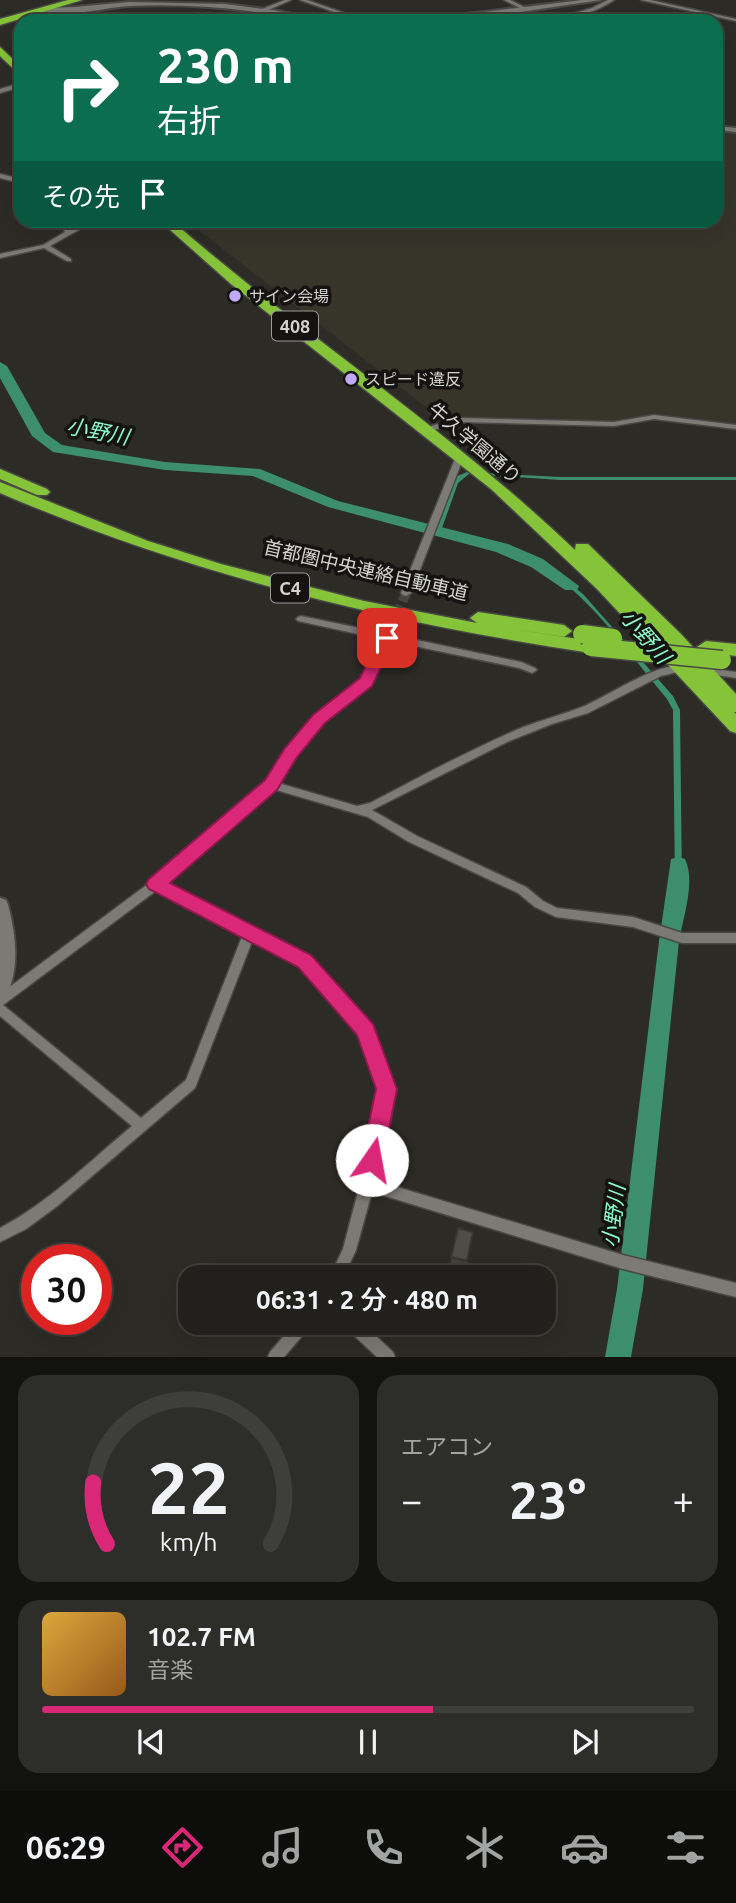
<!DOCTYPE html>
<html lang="ja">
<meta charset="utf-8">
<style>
body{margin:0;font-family:Ubuntu,"Noto Sans JP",sans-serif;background:#2d2d29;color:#f1f3f6;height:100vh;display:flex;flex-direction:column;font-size:26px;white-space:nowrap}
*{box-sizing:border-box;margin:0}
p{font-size:23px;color:#a2a3a3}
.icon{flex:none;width:38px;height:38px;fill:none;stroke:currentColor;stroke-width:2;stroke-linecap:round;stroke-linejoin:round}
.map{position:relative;height:1357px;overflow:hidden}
.details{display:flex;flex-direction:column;gap:18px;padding:18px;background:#12120f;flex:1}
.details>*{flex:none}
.top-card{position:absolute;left:14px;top:14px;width:709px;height:214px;border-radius:21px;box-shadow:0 7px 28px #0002,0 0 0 2px #3e3e3b;background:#0b6e4f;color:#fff;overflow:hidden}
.speed{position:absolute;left:21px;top:1244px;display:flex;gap:14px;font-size:35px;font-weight:700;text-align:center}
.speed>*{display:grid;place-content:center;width:91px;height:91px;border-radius:50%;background:#21201c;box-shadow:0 7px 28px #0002,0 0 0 2px #3e3e3b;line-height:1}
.speed .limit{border:10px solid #d22;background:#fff;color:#111}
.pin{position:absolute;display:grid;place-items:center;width:60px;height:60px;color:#fff;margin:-30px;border-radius:14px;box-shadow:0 4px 10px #0006}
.me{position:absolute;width:77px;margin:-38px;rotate:12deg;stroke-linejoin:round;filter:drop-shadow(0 0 5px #0008)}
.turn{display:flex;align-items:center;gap:24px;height:147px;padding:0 28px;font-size:32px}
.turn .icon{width:91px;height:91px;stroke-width:2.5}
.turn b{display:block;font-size:49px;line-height:60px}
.then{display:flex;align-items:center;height:66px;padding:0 28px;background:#0003;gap:14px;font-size:26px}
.big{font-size:52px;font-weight:600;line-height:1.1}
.details .card{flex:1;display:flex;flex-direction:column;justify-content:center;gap:10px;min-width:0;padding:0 24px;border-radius:21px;background:#2d2d29}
.details .dial{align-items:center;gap:0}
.dial svg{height:182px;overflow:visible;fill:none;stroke:#3e3e3b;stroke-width:7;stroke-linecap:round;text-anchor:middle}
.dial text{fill:#f1f3f6;stroke:none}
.song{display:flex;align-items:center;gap:21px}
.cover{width:84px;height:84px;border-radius:10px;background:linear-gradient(135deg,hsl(40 70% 55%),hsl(30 70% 35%))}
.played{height:7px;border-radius:4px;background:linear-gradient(90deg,#db2777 60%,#3e3e3b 60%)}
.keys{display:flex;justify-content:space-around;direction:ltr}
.heat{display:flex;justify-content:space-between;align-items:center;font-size:38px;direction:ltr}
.details .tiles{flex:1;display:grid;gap:18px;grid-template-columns:1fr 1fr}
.card:last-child{grid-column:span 2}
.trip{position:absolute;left:178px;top:1265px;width:378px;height:70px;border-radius:21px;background:#21201c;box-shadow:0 7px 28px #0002,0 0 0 2px #3e3e3b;font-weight:600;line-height:70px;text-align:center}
.tab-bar{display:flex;height:112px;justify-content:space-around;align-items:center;background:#0d0d0b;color:#a2a3a3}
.tab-bar .icon{width:49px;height:49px}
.tab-bar .current{color:#db2777}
.tab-bar b{font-size:32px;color:#f1f3f6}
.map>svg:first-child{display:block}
.built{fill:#37352a}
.water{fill:#3c8e6c}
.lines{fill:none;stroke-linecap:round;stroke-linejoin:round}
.river{fill:#3c8e6c;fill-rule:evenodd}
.street-tunnel{stroke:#45443f;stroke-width:10;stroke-dasharray:10 4.5;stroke-linecap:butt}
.street-casing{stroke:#494845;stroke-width:3}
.secondary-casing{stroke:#494845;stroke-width:4}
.highway-casing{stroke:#494845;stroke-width:3}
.street{fill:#7b7a75;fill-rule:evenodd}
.secondary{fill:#7b7a75;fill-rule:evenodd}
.highway{fill:#85c339;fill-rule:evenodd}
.highway-bridge-casing{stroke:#494845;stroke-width:21;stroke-linecap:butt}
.highway-bridge{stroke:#85c339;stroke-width:18}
.wall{fill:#44403d}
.building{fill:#4f4b47;stroke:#373432;stroke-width:2}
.route{fill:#db2777;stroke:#8e194d;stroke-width:2}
.poi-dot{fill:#bfa9f4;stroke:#141311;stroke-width:2.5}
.labels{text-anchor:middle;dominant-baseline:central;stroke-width:7;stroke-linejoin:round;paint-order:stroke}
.far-poi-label{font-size:16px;fill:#d2d2cf;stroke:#141311;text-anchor:start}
.shield{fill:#141311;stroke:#999996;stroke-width:2}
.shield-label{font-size:18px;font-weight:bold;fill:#d2d2cf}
.street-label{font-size:19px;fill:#d2d2cf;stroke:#141311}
.water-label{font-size:21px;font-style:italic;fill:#8cfdca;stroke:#141311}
</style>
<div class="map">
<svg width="736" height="1357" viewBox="0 0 736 1357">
<rect width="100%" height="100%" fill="#2c2b26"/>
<path class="built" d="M716 130 736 132V425L646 415 613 422 459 417 445 422 187 221 716 220Z"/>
<path class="water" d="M467 472 560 477H736V480H560L469 474 458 483 442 528 436 527 455 477Z
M554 571 583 594 673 696 680 710 682 888 675 887 673 710 667 699C631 656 597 605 551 573Z"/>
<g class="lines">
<path class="river" d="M0 362 7 366 45 433 62 445 165 462 260 469 338 501 508 544 543 559 579 586 577 590H565L531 567 496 552 328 507 253 476 165 470 53 452 32 436 0 378Z
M678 857 685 859C696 881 683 918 679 941L643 1289 631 1357H605L617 1289 659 941 671 859Z"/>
<path class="street-tunnel" d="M391 628 406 593"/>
<defs>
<path id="street" d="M285 0H291L266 11 252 21H247L262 9Z
M300 0H307L367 21H360Z
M504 0H510L528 9 524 10Z
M608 0H614C598 11 569 21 549 21L592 8Z
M641 0H650L736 19V21Z
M702 15 704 17 688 21H680Z
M21 83V87L0 93V89Z
M0 174 21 179V183L0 178Z
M60 220H66L71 230 87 220H96L50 246 71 259V261H67L44 248 0 258V254L43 245 65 232Z
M654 415 736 425V429L654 419 614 426 460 422 427 432 423 430 424 428 460 418 614 422Z
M457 454H463L464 456 411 593 406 596 403 595 401 593Z
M301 616 384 633 388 626 391 625 396 628 393 635 521 662 535 668 537 670 532 673 519 668 390 641 370 684 323 722 295 756 278 783 357 806 370 803C420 777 469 750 521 728 541 720 562 715 582 707 611 695 655 662 686 666L688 668 686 670 661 676 588 713 552 724 507 742 372 810 417 836 526 887 543 901 557 908 633 917 682 933H736V943H682L633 927 556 917 535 907 518 893 409 842 368 817 273 789 165 883 308 957 370 1026 393 1089 374 1180 623 1255 736 1283V1297L623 1269 372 1192 356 1250 343 1278H329L343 1249 360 1184 381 1089 361 1033 300 965 253 939 195 1088 56 1207 26 1229 0 1242V1228C48 1203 90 1161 132 1126L0 1016V994L152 881 267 782 287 750 315 716 363 680 381 639 298 621 296 619 298 617ZM157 890 243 934 186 1080 141 1118 3 1005Z
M705 668 736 672V678L702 673 700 671Z
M295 1323H311L309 1328 284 1357H268L270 1352Z
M344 1323H362L393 1352 395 1357H377L346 1328Z"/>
<path id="secondary" d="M582 0H601L486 17 407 21Z
M129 2 225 4 273 10 324 21C299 21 274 14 249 11 210 6 170 4 130 6 106 7 60 20 39 10L43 8 75 7Z
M716 126 736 128V132L716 130Z
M0 898 6 900 8 905C16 935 20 968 6 997L0 1000Z"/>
<path id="highway" d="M68 0H82L0 25V19Z
M0 47 21 67V76L0 56Z
M159 220H171C303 335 449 430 575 550L576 544H588L681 634 736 694V712H734L736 714V733L730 731 597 589 491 489 231 284Z
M0 469 47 489 50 492 47 495H37L0 479Z
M0 482 148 541 221 564 364 601 477 623 470 618 478 612 564 625 572 631 564 637 481 624 591 641 600 647 591 653C385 622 192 575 0 493Z
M706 641 736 644V656L700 651 697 647Z"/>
</defs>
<use href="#street" class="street-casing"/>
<use href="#secondary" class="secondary-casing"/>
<use href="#highway" class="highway-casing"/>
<use href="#street" class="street"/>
<use href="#secondary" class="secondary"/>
<use href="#highway" class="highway"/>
<defs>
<path id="highway-bridge" d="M582 634 613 638
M591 647 722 660"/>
</defs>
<use href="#highway-bridge" class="highway-bridge-casing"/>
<use href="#highway-bridge" class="highway-bridge"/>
</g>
<path class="wall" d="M473 1232 467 1267 451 1263V1257Z"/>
<path class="building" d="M458 1228 473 1232 467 1261 451 1257Z"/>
<path class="route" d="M387 633 395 638 372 686 325 723 297 757 277 790 170 883 311 955 373 1024 397 1089 383 1160 380 1168 372 1171 364 1168 361 1160 376 1089 357 1035 298 967 149 889 146 884 149 879 265 780 285 748 313 715 360 678 379 638Z"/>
<g class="poi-dot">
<circle cx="235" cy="296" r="7"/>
<circle cx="351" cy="379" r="7"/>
</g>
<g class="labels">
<g class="far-poi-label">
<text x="249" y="296">サイン会場</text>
<text x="365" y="379">スピード違反</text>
</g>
<g class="shield">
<rect x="272" y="311.5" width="46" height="29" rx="5"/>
<rect x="271" y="573.5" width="38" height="29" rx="5"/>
</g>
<g class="shield-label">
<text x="295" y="326">408</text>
<text x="290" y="588">C4</text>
</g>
<g class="street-label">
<text transform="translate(475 443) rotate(40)">牛久学園通り</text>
<text transform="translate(366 570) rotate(13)">首都圏中央連絡自動車道</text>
</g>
<g class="water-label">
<text transform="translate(98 431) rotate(11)">小野川</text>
<text transform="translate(646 636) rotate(49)">小野川</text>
<text transform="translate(613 1216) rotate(-83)">小野川</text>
</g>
</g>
</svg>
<div class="speed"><div class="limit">30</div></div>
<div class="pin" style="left:387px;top:638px;background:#d93025"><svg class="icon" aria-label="arrive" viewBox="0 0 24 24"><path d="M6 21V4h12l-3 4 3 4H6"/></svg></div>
<svg class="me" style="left:372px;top:1160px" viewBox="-20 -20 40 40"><circle r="19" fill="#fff"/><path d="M0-13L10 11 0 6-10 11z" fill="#db2777"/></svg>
<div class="trip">06:31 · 2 分 · 480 m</div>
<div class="top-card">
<div class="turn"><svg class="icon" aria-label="right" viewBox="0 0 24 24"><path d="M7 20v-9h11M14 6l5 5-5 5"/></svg><div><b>230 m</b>右折</div></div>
<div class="then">その先<svg class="icon" aria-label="arrive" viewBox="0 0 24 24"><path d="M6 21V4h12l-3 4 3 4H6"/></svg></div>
</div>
</div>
<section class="details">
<div class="tiles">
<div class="card dial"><svg viewBox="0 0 100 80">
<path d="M14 69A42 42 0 1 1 86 69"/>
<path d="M14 69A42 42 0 0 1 8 42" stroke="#db2777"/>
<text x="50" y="56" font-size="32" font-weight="700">22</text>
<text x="50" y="72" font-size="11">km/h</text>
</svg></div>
<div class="card"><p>エアコン</p>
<div class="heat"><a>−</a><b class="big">23°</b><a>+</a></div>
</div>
<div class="card">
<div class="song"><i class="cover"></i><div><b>102.7 FM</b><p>音楽</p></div></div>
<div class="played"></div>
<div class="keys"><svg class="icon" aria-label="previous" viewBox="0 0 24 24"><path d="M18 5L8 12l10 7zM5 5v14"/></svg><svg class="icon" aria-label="pause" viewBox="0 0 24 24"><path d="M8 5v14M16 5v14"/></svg><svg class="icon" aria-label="next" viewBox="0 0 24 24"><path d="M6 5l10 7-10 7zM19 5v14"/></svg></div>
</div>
</div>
</section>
<nav class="tab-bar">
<b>06:29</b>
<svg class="icon current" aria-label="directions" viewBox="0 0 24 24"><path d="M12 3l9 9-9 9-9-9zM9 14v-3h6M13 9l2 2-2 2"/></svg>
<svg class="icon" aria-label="music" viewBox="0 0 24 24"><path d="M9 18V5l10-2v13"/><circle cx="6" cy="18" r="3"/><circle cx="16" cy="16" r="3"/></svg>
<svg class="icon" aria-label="phone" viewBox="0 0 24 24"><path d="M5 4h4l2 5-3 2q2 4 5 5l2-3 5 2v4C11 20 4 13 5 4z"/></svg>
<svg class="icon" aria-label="climate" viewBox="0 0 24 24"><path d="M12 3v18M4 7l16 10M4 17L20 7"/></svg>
<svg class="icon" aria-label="car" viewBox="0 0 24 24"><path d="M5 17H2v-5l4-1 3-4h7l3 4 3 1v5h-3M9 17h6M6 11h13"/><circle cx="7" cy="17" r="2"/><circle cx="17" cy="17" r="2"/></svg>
<svg class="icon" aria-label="filters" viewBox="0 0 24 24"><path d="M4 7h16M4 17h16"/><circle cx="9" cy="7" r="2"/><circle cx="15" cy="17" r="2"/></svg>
</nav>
